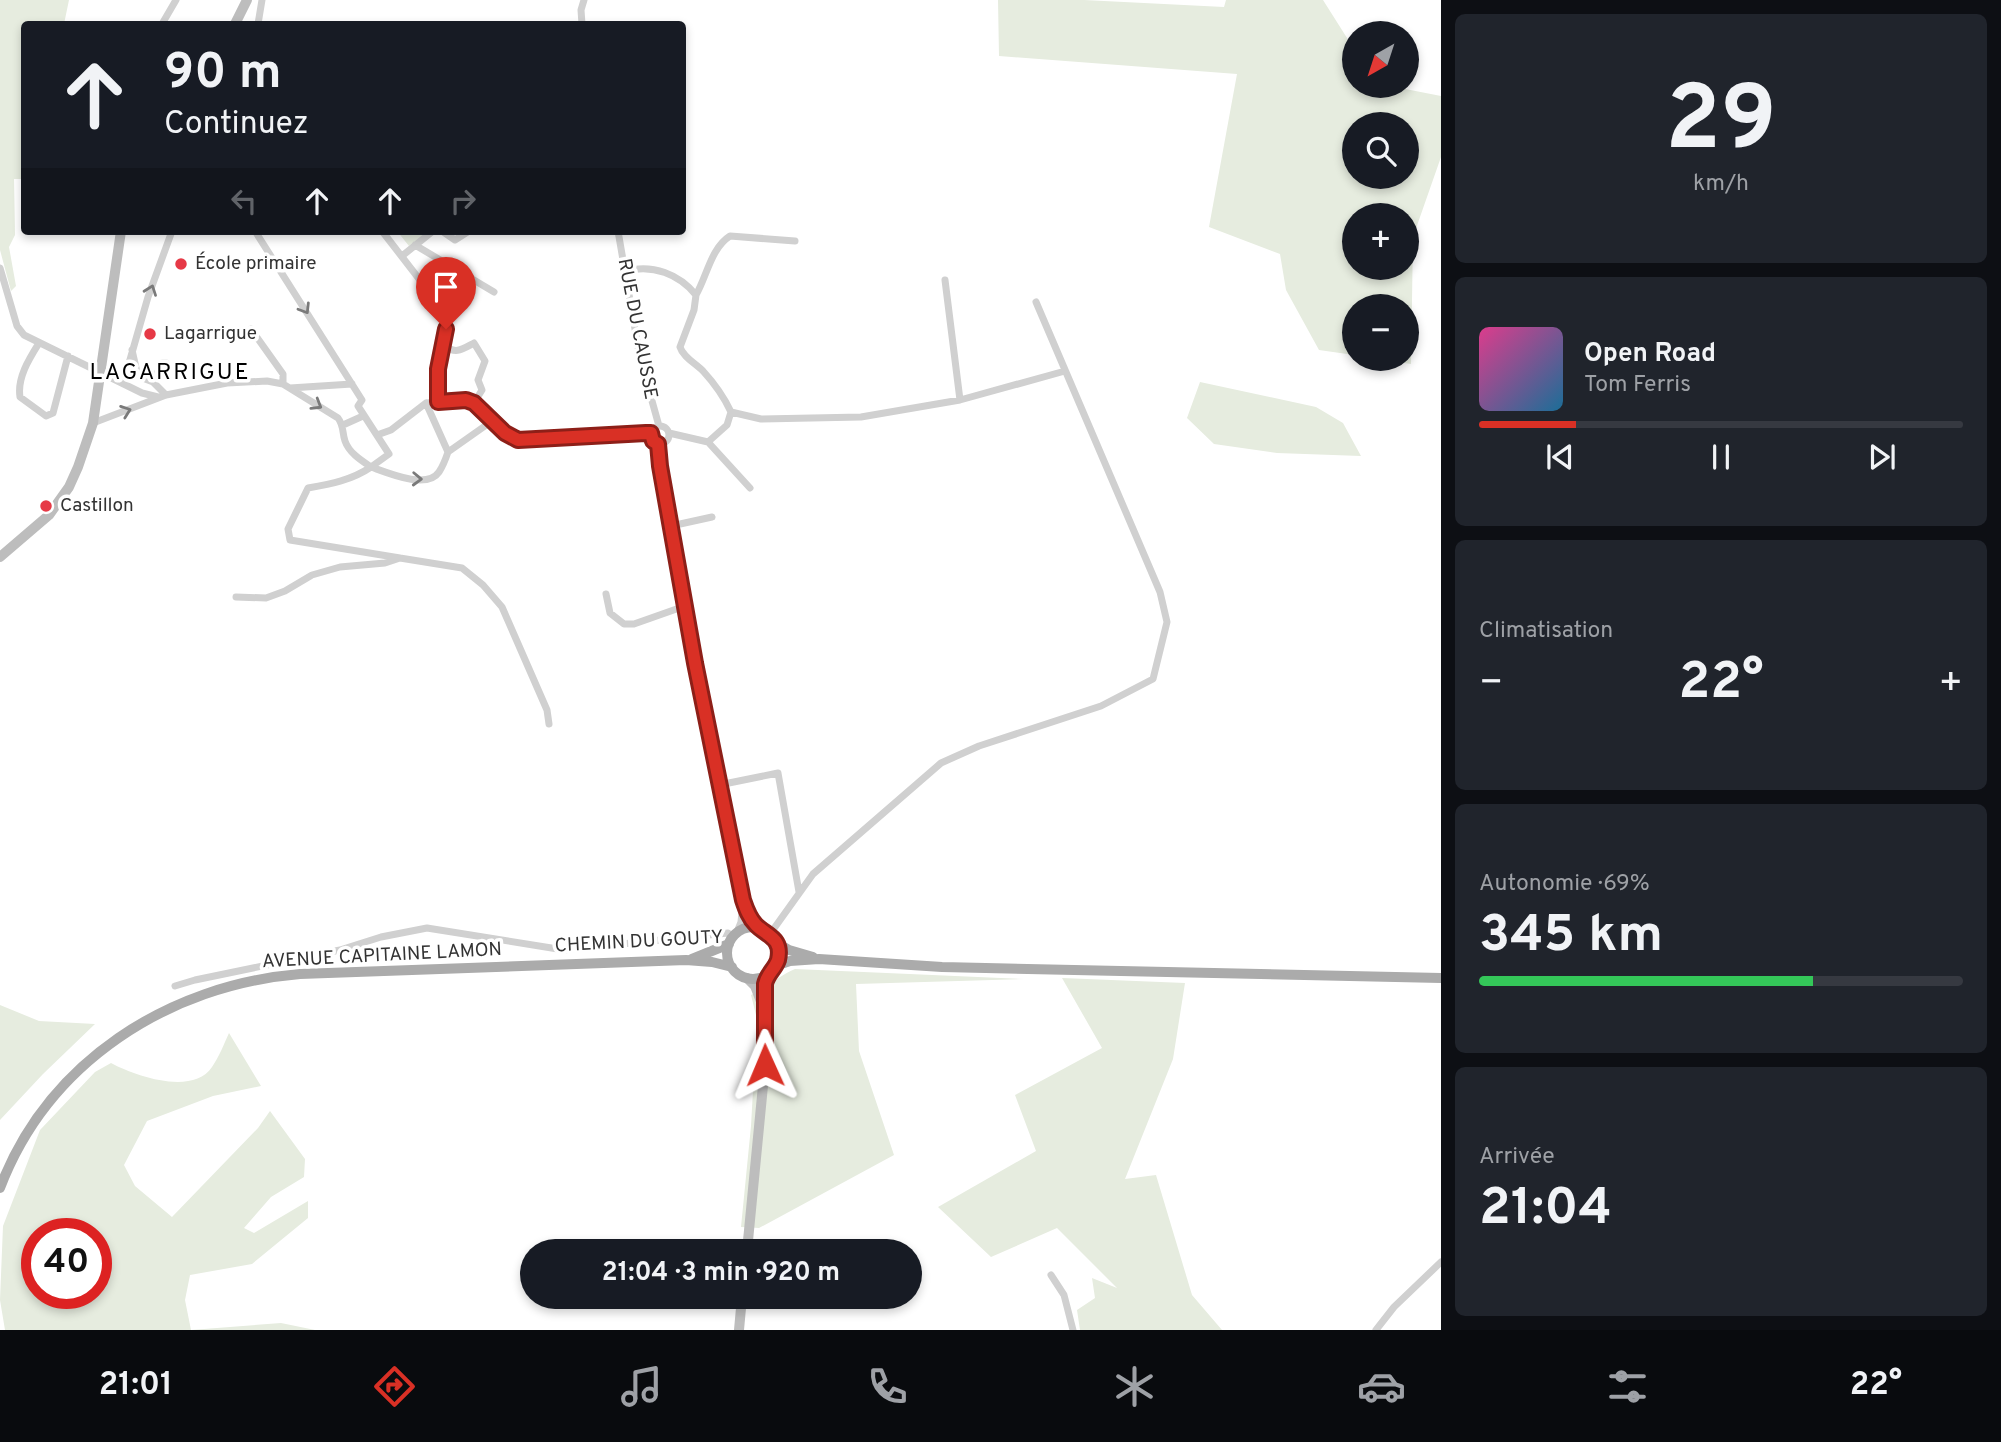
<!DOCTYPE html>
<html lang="fr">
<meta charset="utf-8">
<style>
body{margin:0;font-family:Overpass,sans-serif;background:#20242c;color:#f1f3f6;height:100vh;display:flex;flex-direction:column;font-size:26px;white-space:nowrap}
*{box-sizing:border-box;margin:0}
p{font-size:23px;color:#9ea1a6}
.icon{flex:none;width:38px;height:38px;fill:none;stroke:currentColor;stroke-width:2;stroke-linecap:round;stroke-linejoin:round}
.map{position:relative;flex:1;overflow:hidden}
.side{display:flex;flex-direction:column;gap:14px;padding:14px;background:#0d0f14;width:560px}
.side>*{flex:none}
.hud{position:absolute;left:21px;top:21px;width:665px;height:214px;border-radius:7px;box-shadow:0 4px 10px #0003;background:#171b24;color:#f1f3f6;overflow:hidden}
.needle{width:46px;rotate:219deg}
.fabs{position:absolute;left:1342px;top:21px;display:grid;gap:14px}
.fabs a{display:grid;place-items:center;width:77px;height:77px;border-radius:50%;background:#171b24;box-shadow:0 4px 10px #0003;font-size:35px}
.speed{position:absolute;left:21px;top:1218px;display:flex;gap:14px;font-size:35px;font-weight:700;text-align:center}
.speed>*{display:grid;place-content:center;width:91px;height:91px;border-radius:50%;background:#171b24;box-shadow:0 4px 10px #0003;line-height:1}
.speed .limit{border:10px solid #d22;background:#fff;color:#111}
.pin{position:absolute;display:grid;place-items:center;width:60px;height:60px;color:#fff;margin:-72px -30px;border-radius:50% 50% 50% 0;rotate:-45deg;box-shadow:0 0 7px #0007}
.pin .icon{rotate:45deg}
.me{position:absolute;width:77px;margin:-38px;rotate:359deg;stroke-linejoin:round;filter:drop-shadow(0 0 5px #0008)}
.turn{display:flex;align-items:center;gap:24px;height:147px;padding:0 28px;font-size:32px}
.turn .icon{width:91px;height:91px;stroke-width:2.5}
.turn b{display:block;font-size:49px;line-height:60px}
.lanes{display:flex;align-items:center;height:66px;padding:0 28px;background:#0003;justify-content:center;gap:35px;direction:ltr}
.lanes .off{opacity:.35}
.big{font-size:52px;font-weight:700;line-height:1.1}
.side .card{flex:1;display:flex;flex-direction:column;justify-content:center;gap:10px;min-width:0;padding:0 24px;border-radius:10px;background:#20242c}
.side .dial{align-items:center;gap:0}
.dial b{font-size:91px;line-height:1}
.song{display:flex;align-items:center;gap:21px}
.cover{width:84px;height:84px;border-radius:10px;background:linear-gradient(135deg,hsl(330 70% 55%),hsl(200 70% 35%))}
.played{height:7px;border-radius:4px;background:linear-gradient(90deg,#d93025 20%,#363941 20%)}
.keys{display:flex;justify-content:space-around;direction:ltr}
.heat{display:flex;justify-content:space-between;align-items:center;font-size:38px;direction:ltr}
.charge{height:10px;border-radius:5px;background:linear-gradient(90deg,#34c759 69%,#363941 0)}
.trip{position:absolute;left:520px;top:1239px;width:402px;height:70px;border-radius:35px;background:#171b24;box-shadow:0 4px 10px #0003;font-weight:700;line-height:70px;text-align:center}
.menu{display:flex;height:112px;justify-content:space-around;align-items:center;background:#090b0e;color:#9ea1a6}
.menu .icon{width:49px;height:49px}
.menu .current{color:#d93025}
.menu b{font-size:32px;color:#f1f3f6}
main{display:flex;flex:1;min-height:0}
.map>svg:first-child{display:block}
.green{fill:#e6ecdf;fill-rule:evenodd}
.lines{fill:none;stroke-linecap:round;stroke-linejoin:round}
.street{stroke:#d0d0d0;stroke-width:7}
.secondary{stroke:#bdbdbd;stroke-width:10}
.primary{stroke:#ababab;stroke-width:10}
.oneway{stroke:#7a7a7a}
.route-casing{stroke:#8d1f18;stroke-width:18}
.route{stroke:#d93025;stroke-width:12}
.poi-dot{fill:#e63946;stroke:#fff;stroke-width:2.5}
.labels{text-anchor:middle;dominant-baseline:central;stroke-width:7;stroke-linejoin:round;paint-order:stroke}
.poi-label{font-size:19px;fill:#333;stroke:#fff;text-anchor:start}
.street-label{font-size:19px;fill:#333;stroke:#fff}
.quarter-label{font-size:23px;letter-spacing:2px;fill:#000;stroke:#fff}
</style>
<main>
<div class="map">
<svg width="1441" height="1330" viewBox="0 0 1441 1330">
<rect width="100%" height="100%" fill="#fff"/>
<path class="green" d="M0 0H69L64 24H24V179H14L15 235 9 247 16 286 11 291 0 250Z
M998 0H1084L1224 7 1226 0H1323L1354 49V86H1390L1441 96V157L1413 237 1411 364 1376 359H1407V306H1354V355L1319 350 1286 290 1280 254 1209 227 1237 74 999 56ZM1407 124V177H1354V124ZM1407 215V268H1354V215Z
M397 231H429L409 246Z
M1200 382 1316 407 1343 423 1361 456 1277 453 1214 444 1187 418Z
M795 969 1024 979 856 984 859 1051 894 1155 759 1228 741 1227 751 1126 757 1019 751 995C767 987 779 976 795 969Z
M1062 978 1185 983 1173 1059 1125 1179 1156 1175 1192 1295 1222 1330H1080L1077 1310 1095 1298 1092 1278 1117 1288 1057 1228 991 1257 938 1207 1036 1151 1015 1095 1102 1048Z
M0 1005 39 1021 95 1024 43 1074 0 1120Z
M229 1033 261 1086 213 1096 147 1121 124 1165 135 1186 172 1217 258 1128 270 1111 305 1159 304 1177 271 1197 244 1228 254 1233 308 1201V1218L252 1264 190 1275 185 1300 191 1330 281 1323 315 1330H5L0 1300 3 1226 40 1130 95 1072 111 1063C135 1076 193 1096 212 1067 219 1057 224 1044 229 1033ZM37 1234H96V1293H37Z"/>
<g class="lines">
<path class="street" d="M162 24 176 0
M258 24 262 0
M582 24 581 10 584 0
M255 231 362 400 358 406 389 454 371 467
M382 231 440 306 446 329 438 369V402
M442 231 455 240 469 231
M618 231 640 358 659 426
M415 245 494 292
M402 256 433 231
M0 268 17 326 24 335 142 393 158 397
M626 271C653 264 679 274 696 295L694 310 680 347C683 357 695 363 703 371 714 383 724 397 731 412L727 425 708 442 669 433
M945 280 960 400
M696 295C707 276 711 248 730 236L795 241
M251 329 283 374V384
M39 343C29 359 17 378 20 397L46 416 53 413 68 356
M444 346C456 354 461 350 474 343L485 361 478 380 482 390 474 403
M132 350 137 372 140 377 153 382 166 395
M153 382 162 363H166
M123 384 148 297 172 231
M290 388 352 384
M426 403 448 452
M731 412 761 419 861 417 960 400 1065 371
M93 423 166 395 227 383 267 381 283 384 338 418C344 426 342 432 345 441 349 453 362 461 371 467 352 480 331 484 308 488L288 529 290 540 400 558
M343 425 363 416
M651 435a9 9 0 1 1 18 0a9 9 0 1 1-18 0Z
M377 435 391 430 426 403 466 400 474 403 505 433 518 440 651 434
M708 442 750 488
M658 444 660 466 695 663 743 900 752 919 759 928
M448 452 492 421
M371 467C388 473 427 490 439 472 443 466 446 458 448 452
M671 526 712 517
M606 594 610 613 624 624H634L685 606
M236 597 266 598 285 591 312 575 340 567 385 563 400 558 462 568 483 585 502 607 547 710 549 724
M719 785 778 773 799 892
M737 932 741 922 743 901
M770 934 813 874 941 763 979 746 1101 706 1153 679 1167 622 1160 592 1036 302
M175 986 195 980 340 950 381 937 427 928 564 950 728 933 733 937
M1051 1275 1064 1295 1073 1330
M1376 1330 1394 1307 1441 1262"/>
<path class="secondary" d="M235 24 247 0
M0 557 49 515 69 487 78 467 93 423 121 231
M747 978 755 986 762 1004
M747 1251 765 1065 764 988 768 973
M739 1330 742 1297"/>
<path class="primary" d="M727 953a26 26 0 1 1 52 0a26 26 0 1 1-52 0Z
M777 943 789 950 813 957
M692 959 729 944
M775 966 790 961 819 959 942 967 1441 978
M0 1188C48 1062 168 985 300 974L686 960 712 962 732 967"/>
</g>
<defs><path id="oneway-chevron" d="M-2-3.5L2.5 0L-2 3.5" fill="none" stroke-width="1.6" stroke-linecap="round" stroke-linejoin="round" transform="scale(1.75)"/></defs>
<g class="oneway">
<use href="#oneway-chevron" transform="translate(151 290) rotate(-70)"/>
<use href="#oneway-chevron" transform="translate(305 309) rotate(58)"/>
<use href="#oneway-chevron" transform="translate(317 405) rotate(31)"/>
<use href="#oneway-chevron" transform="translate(126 411) rotate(-20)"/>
<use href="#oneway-chevron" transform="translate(417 479) rotate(2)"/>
</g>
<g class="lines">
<defs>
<path id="route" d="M446 329 438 369V402L466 400 474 403 505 433 518 440 646 433H651L653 441 658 444 660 466 695 663 743 900C746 909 749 918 756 925 767 936 783 938 778 960 775 969 767 974 765 984V1065"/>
</defs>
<use href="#route" class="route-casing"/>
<use href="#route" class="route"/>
</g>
<g class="poi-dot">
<circle cx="181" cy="264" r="7"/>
<circle cx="150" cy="334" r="7"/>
<circle cx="46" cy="506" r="7"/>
</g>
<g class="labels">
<g class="poi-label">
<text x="195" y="264">École primaire</text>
<text x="164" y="334">Lagarrigue</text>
<text x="60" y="506">Castillon</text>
</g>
<g class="street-label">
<text transform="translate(637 329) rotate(79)">RUE DU CAUSSE</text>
<text transform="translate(639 942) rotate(-3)">CHEMIN DU GOUTY</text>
<text transform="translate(382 956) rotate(-3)">AVENUE CAPITAINE LAMON</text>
</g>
<g class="quarter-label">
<text x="170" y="373">LAGARRIGUE</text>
</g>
</g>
</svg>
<div class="fabs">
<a><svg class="needle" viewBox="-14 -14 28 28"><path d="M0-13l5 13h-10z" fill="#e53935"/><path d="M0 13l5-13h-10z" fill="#9ea1a6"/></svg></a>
<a><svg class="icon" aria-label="search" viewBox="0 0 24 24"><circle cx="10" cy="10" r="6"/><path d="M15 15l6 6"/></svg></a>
<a>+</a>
<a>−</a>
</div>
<div class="speed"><div class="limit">40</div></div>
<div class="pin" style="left:446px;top:329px;background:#d93025"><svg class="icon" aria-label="arrive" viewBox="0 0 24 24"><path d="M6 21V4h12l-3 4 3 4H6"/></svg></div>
<svg class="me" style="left:765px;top:1065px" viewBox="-20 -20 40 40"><path d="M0-17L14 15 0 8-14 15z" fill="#d93025" stroke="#fff" stroke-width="4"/></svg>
<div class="trip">21:04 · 3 min · 920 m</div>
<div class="hud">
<div class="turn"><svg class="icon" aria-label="ahead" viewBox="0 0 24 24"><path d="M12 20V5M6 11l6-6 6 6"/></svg><div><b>90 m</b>Continuez</div></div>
<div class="lanes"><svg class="icon off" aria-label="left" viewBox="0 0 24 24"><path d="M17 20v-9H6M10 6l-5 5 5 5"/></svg><svg class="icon" aria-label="ahead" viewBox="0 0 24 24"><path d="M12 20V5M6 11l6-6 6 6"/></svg><svg class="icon" aria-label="ahead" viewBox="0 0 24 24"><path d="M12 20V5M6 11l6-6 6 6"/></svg><svg class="icon off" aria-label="right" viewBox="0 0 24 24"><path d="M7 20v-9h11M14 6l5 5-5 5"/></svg></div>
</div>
</div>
<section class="side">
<div class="card dial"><b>29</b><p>km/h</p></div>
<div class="card">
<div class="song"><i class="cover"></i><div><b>Open Road</b><p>Tom Ferris</p></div></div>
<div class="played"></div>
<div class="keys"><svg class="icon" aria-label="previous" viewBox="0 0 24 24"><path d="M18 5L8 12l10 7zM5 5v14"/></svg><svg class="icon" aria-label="pause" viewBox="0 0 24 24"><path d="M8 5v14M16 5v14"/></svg><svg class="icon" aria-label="next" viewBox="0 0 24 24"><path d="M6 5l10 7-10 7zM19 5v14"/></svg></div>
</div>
<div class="card"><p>Climatisation</p>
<div class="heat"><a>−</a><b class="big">22°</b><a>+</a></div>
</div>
<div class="card"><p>Autonomie · 69%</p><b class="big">345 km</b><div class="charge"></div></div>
<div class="card"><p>Arrivée</p><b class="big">21:04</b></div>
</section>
</main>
<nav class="menu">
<b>21:01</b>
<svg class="icon current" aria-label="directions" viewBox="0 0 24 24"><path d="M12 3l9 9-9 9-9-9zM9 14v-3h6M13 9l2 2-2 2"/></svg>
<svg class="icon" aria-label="music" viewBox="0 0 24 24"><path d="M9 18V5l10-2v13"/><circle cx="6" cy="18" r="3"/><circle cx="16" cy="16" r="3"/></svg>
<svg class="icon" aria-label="phone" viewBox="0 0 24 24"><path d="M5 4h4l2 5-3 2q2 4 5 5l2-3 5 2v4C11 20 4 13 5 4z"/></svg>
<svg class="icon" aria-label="climate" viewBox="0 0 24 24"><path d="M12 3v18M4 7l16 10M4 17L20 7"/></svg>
<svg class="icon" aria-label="car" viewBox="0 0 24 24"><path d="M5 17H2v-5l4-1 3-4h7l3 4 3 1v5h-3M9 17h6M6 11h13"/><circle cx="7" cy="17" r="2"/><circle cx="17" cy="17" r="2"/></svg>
<svg class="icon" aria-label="filters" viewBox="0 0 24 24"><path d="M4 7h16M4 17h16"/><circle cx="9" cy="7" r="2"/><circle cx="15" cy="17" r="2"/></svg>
<b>22°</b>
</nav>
